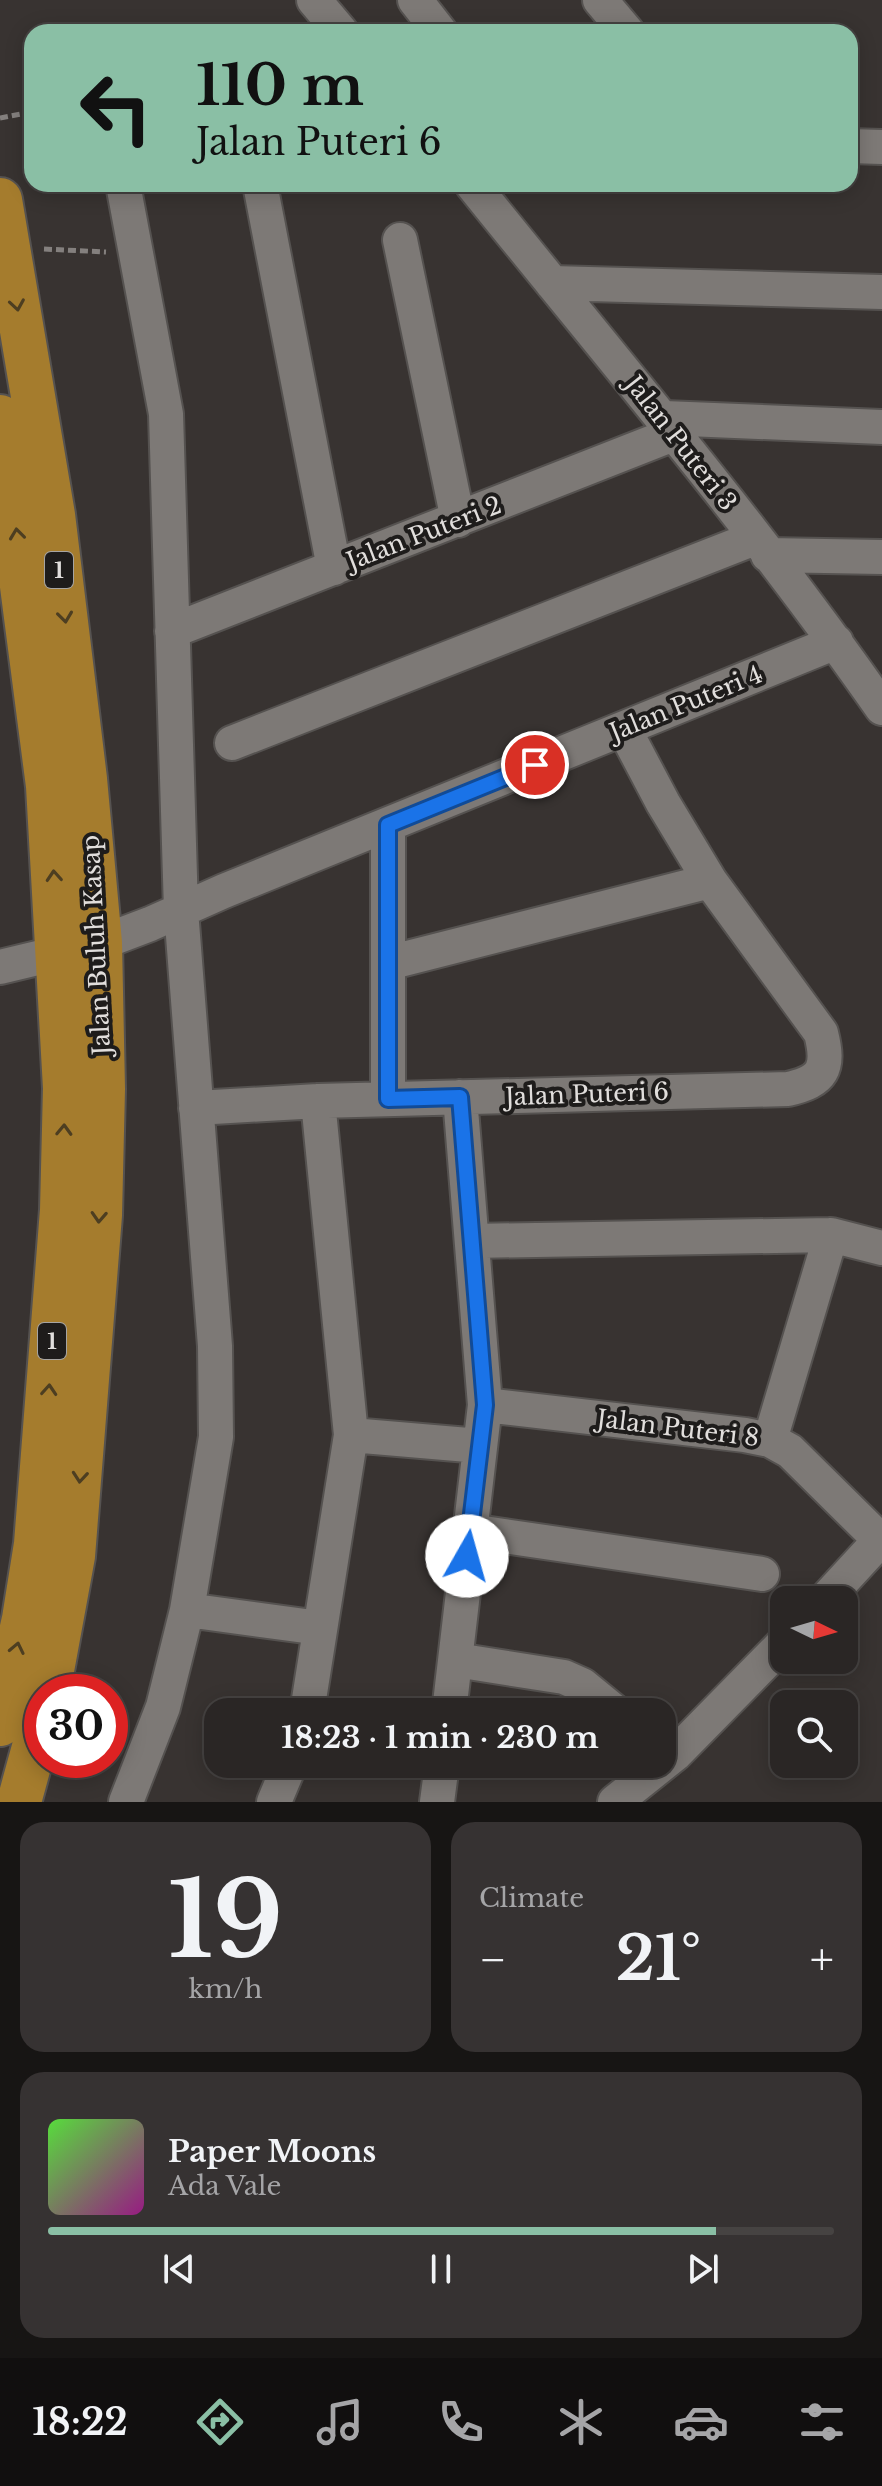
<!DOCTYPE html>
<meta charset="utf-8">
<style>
body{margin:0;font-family:"Libre Baskerville",serif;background:#363232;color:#f1f3f6;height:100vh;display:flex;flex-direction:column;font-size:30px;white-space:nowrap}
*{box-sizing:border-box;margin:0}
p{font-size:26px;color:#a5a5a7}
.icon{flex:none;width:44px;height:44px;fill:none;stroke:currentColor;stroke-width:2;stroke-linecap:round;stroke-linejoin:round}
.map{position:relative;height:1802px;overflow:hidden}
.side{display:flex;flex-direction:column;gap:20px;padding:20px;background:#171514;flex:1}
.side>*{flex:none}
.guide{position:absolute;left:24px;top:24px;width:834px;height:168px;border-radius:24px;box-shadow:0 4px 20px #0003,0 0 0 2px #464342;background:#8abfa5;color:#111;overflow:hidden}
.needle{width:52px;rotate:95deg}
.tools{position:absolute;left:770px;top:1586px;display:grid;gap:16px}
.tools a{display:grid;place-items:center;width:88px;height:88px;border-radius:16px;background:#2a2625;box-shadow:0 4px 20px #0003,0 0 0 2px #464342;font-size:40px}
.speed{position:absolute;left:24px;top:1674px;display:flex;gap:16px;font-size:40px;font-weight:700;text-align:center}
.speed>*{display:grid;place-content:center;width:104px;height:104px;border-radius:50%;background:#2a2625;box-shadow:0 4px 20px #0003,0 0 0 2px #464342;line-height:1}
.speed .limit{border:12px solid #d22;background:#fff;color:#111}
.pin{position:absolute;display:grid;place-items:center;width:68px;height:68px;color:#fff;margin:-34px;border:4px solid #fff;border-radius:50%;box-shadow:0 2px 8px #0007}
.me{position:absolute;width:88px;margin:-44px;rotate:7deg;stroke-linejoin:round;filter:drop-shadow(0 0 6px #0008)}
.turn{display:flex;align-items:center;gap:28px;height:168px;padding:0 40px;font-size:36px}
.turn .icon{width:104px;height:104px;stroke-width:2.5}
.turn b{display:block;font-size:56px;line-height:68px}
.big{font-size:60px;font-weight:800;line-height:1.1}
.side .tile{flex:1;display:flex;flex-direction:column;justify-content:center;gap:12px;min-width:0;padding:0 28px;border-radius:24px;background:#363232}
.side .dial{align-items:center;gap:0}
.dial b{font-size:104px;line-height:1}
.song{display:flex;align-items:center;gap:24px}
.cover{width:96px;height:96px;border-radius:12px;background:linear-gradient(135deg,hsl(110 70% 55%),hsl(310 70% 35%))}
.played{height:8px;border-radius:4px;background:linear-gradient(90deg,#8abfa5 85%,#464342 85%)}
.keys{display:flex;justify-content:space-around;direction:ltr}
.heat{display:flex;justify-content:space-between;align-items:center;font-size:44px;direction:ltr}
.side .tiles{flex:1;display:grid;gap:20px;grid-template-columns:1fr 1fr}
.tile:last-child{grid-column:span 2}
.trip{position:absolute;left:204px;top:1698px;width:472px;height:80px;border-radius:24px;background:#2a2625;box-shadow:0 4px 20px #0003,0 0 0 2px #464342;font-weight:800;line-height:80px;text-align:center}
.menu{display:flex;height:128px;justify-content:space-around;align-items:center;background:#110f0f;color:#a5a5a7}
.menu .icon{width:56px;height:56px}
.menu .active{color:#8abfa5}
.menu b{font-size:36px;color:#f1f3f6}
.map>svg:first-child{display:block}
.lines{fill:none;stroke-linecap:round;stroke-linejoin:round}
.minor-casing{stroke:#555250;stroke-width:38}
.highway-casing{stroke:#555250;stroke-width:48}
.path{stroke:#84807e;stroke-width:5;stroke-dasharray:8 4;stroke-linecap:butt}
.minor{stroke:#7d7976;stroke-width:34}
.highway{stroke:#a57c2d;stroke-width:44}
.oneway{stroke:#4d3e21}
.route-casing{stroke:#114b97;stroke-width:20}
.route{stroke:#1a73e8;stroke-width:14}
.labels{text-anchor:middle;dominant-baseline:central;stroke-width:8;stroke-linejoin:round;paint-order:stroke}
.shield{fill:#1e1c1b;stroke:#a6a4a2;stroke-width:2}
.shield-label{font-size:22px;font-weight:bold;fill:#e1dedc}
.street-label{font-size:24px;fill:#e1dedc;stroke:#1e1c1b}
</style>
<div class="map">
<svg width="882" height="1802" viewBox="0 0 882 1802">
<rect width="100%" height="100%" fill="#383331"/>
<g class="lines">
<defs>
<path id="minor" d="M314 0 341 32
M415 0 440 32
M600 0 627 32
M850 146 882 147
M123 184 166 414 181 910 215 1346 216 1437 187 1610 163 1707 126 1802
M260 184 334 568
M472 184C611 357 755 526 882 708
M400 240 458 520
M552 283 882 292
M664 418 882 427
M768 555 882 557
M172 631 676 433
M232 743 755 538
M388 825V1099
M388 963 710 881
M0 967 100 943 150 924 224 891 836 642
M196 1108 318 1101 788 1089C823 1081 830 1069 821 1033L710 881 663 803 624 729
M472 1241 831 1235 882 1248
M485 1405 745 1435 770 1440 790 1451 880 1540
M351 1435 480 1446
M770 1440 831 1235
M470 1531 762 1574
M825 1600 882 1538
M187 1610 320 1628
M456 1660 564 1677 582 1685 615 1712
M307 1712 351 1435 318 1101
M449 1712 485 1405 460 1097
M274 1802 290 1764
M437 1802 442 1764
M615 1802 675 1754 784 1643"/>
<path id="highway" d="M0 200 53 515 85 779 100 943 103 1089 100 1215 73 1556 48 1692
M0 417 48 786 65 1088 62 1210 36 1544 24 1619 0 1724
M19 1802 42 1718"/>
</defs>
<use href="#minor" class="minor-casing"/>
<use href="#highway" class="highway-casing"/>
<path class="path" d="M0 118 32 112
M44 249 106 252"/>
<use href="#minor" class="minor"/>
<use href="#highway" class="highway"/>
</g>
<defs><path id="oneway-chevron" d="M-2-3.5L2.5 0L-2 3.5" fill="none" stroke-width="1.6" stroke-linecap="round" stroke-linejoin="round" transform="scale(2)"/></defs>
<g class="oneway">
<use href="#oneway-chevron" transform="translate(17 305) rotate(81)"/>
<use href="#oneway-chevron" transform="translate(17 534) rotate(-97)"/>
<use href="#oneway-chevron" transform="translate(65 617) rotate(83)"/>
<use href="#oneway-chevron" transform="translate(54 876) rotate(-94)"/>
<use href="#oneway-chevron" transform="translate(64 1130) rotate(-88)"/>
<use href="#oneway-chevron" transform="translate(99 1217) rotate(93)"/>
<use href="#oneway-chevron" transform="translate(49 1390) rotate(-86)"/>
<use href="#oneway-chevron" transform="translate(80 1477) rotate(95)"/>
<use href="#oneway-chevron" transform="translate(17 1648) rotate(-78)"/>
</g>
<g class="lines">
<defs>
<path id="route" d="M467 1556 485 1405 460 1097 388 1099V825L535 765"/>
</defs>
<use href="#route" class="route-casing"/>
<use href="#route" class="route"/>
</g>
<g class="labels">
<g class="shield">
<rect x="45" y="552" width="28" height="36" rx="6"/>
<rect x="38" y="1323" width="28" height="36" rx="6"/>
</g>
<g class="shield-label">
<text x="59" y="570">1</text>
<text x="52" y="1341">1</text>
</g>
<g class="street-label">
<text transform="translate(681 443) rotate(52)">Jalan Puteri 3</text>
<text transform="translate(424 533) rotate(-21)">Jalan Puteri 2</text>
<text transform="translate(686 703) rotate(-22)">Jalan Puteri 4</text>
<text transform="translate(96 945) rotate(-93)">Jalan Buluh Kasap</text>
<text transform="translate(587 1094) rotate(-2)">Jalan Puteri 6</text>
<text transform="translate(678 1428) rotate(7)">Jalan Puteri 8</text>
</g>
</g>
</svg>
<div class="tools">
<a><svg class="needle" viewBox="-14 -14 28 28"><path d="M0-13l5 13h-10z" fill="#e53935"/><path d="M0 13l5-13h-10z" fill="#a5a5a7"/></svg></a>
<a><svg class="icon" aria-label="search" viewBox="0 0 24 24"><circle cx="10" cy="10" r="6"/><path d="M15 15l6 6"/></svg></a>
</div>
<div class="speed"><div class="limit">30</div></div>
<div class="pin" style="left:535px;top:765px;background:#d93025"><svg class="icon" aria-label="arrive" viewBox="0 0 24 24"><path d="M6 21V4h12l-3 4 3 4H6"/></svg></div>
<svg class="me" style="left:467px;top:1556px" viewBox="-20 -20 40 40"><circle r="19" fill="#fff"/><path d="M0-13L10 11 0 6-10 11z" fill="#1a73e8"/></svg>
<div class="trip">18:23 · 1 min · 230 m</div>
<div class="guide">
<div class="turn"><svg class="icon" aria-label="left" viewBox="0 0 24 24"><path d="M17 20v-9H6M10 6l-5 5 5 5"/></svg><div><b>110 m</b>Jalan Puteri 6</div></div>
</div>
</div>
<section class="side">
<div class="tiles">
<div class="tile dial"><b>19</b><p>km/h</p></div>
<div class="tile"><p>Climate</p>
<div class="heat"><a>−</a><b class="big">21°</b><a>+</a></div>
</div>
<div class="tile">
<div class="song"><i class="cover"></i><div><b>Paper Moons</b><p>Ada Vale</p></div></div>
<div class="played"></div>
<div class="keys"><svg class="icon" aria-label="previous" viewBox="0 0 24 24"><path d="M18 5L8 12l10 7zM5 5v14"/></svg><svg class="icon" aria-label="pause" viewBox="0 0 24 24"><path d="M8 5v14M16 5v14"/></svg><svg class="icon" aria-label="next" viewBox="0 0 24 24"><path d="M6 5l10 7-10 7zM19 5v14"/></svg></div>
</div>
</div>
</section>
<nav class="menu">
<b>18:22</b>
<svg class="icon active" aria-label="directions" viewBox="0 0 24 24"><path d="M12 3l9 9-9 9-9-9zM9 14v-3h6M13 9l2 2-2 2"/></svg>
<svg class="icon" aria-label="music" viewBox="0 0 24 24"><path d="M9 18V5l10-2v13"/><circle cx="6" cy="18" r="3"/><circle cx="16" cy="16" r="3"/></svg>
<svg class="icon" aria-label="phone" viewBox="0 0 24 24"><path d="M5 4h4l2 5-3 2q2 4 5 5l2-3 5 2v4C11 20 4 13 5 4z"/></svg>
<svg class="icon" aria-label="climate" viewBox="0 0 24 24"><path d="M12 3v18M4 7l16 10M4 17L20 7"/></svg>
<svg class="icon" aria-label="car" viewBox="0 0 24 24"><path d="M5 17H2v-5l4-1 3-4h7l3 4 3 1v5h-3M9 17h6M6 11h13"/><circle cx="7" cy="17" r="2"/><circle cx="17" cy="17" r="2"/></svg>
<svg class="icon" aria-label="filters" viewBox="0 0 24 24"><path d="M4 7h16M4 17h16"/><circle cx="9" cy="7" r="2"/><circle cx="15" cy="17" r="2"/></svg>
</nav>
